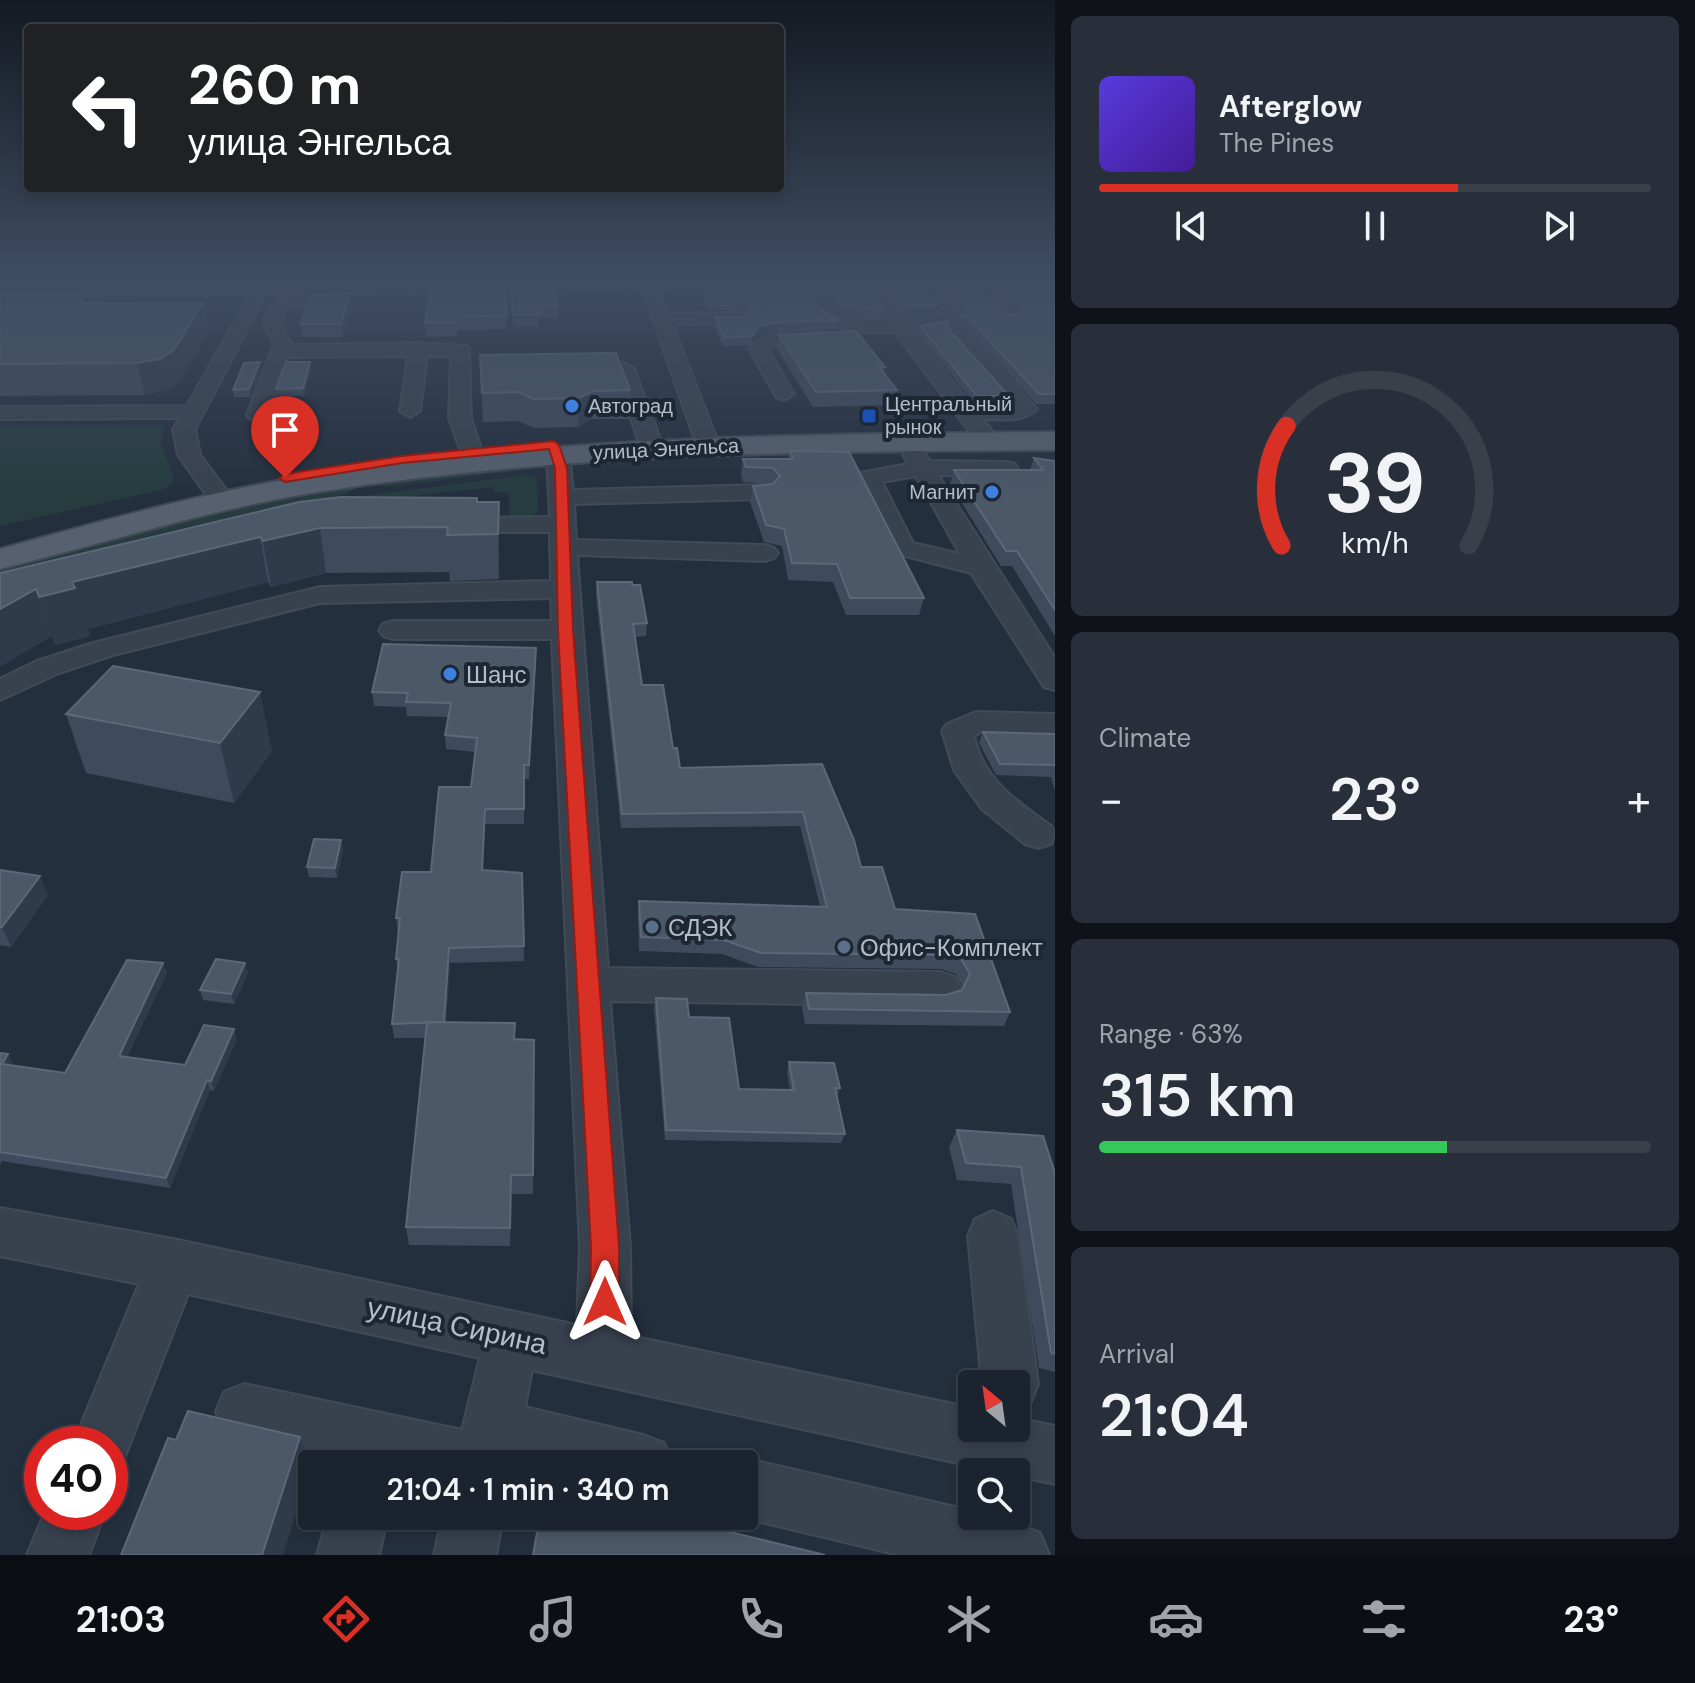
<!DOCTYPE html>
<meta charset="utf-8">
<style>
body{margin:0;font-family:"DM Sans",sans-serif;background:#282f3a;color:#f1f3f6;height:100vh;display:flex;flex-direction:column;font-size:30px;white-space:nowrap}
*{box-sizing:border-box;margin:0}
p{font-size:26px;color:#a0a4aa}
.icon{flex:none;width:44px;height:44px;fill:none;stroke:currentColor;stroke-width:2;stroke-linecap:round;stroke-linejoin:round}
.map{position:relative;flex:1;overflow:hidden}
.sheet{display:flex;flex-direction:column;gap:16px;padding:16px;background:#0f1319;width:640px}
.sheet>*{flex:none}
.guide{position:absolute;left:24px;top:24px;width:760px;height:168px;border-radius:8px;box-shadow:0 4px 12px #0003,0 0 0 2px #39404a;background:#202124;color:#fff;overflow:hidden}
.needle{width:52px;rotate:331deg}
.fabs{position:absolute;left:958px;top:1370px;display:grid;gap:16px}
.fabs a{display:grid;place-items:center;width:72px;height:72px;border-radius:8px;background:#1b232e;box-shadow:0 4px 12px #0003,0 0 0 2px #39404a;font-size:40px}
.speed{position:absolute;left:24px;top:1426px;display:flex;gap:16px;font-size:40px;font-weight:700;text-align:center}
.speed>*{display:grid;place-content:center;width:104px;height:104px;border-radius:50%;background:#1b232e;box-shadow:0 4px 12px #0003,0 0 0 2px #39404a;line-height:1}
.speed .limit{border:12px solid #d22;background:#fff;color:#111}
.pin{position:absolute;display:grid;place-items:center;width:68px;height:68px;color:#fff;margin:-82px -34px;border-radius:50% 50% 50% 0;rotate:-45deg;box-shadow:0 0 8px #0007}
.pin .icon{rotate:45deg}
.me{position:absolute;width:88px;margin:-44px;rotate:0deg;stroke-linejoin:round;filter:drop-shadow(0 0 6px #0008)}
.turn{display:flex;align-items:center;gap:28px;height:168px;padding:0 32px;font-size:36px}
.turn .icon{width:104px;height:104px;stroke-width:2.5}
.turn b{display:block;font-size:56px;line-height:68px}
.big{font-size:60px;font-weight:600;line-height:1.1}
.sheet .card{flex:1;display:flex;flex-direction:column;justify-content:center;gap:12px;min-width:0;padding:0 28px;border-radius:12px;background:#282f3a}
.sheet .dial{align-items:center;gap:0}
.dial svg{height:208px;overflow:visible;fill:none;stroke:#39404a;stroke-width:7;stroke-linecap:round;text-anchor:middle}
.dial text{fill:#f1f3f6;stroke:none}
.song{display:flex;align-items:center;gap:24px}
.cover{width:96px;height:96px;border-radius:12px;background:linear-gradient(135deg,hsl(250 70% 55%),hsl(260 70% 35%))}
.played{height:8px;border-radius:4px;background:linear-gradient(90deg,#d93025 65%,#39404a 65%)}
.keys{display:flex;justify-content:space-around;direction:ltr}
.heat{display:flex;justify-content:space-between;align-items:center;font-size:44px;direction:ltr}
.charge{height:12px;border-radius:6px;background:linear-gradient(90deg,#34c759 63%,#39404a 0)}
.trip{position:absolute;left:298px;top:1450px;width:460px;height:80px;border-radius:8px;background:#1b232e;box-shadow:0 4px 12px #0003,0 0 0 2px #39404a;font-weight:600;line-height:80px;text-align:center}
.tabs{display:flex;height:128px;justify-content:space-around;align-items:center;background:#0b0e12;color:#a0a4aa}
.tabs .icon{width:56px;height:56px}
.tabs .active{color:#d93025}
.tabs b{font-size:36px;color:#f1f3f6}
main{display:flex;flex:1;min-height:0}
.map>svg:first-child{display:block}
.green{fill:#263c3f}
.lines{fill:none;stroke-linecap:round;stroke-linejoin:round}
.minor-casing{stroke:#414a57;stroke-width:4}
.major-casing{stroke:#414a57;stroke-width:4}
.minor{fill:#38414e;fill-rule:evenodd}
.major{fill:#56606e;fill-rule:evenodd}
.wall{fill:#3f4b5c}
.shaded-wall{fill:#2f3b4b}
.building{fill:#4b5868;stroke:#5c6777;stroke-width:2}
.route{fill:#d93025;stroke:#8d1f18;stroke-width:2}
.shop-dot{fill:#3f7fe0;stroke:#1d2633;stroke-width:3}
.transit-dot{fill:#1a4fb4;stroke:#1d2633;stroke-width:3}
.service-dot{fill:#5c6f8a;stroke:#1d2633;stroke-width:3}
.labels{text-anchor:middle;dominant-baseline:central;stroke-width:8;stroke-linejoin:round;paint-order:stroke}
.far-poi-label{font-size:20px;fill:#b4bcc9;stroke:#1d2633;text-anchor:start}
.far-street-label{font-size:20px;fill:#b4bcc9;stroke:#1d2633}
.poi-label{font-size:24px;fill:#b4bcc9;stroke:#1d2633;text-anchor:start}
.near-street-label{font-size:28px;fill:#b4bcc9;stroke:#1d2633}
</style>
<main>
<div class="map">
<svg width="1055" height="1555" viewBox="0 0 1055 1555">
<rect width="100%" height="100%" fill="#242f3e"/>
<path class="green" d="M0 425H164L161 445 174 478 171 485 161 490 0 526Z
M526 467 530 469 386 487 371 482 438 472Z
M527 475 537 478 538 512 528 517 510 518 508 493 494 492 493 487 284 510 368 495Z
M355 485V489L345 494 162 532 0 578V569C118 536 235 506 355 485Z"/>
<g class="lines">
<defs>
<path id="minor" d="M255 280H271L270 284 686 280 732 287 742 300 734 305 728 304 721 294 659 290 668 314 740 313 749 318 740 323 672 324 716 437 705 444 694 437 643 290 266 294 195 429 200 455 228 492 224 497H208L178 455 173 429 180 418 0 419V407L187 406 250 294 0 297V287L253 284Z
M794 280H810L839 315 856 320 888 321 856 280H873L899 308 906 320 941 316 912 280H928L961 319 958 323 913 331 973 407H1014L951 336 948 332 951 328H963L1037 409C1024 423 1001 419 983 419L992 431 981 437 973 436 895 332C835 334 827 328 794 280Z
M967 280H984L1015 313 1018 317 1015 321H1003Z
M312 295 320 300 318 304 285 309 281 323 292 345 418 343 467 346 469 350 471 418 482 452 479 457H463L449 418 451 356H427L420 411 410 417 400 411 408 356 288 357 267 415 264 419H250L247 415 274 344 263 323C274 292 282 299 312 295Z
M823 332 829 333 832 337 829 341 780 343 768 350 794 394 784 400 777 398 749 349C766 327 798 332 823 332Z
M624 363 634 369 660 439 657 444 649 446 638 439 614 369Z
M914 447 922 449 930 461 1007 462 1015 464 1018 469 1015 474 1007 476 938 475 1055 658V690L1044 687 971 573 894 553 890 548 856 478 860 473 908 464 903 454ZM916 476 960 554 913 543 882 482Z
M558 448 569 455 573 490 762 485 770 487 774 492 770 497 762 499 574 504 576 540 765 545 774 548 778 553 774 558 765 561 577 555 608 968 940 972 955 977 961 989 955 1001 940 1006 610 1001 630 1247 631 1336 972 1408V1428H1016V1418L1055 1426V1484L1016 1476V1472H999L532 1370 525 1407 643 1435 664 1443 672 1464H351L244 1440 224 1432 216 1412 224 1392 244 1384 462 1430 480 1358 188 1294 122 1464 110 1470V1444H73L139 1284 0 1256V1208L173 1239 577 1325 580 1247 552 639H393L383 636 379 630 383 624 393 621H552L551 598 320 603 113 655 59 673 0 700V679L37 661 93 643 320 587 551 581 550 532H455L446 530 443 525 446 520 455 518 550 517 547 455Z
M976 712 1055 714V734L981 732 974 736C983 779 1017 802 1051 826L1055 833 1051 844 1038 848 1025 844 982 809 954 770 942 731 947 724Z
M993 1211 1011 1219 1018 1236 1038 1384 1030 1404 1016 1409V1384H982L968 1236 975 1219Z
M744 1458 972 1511V1516C997 1516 1017 1524 1040 1533L1049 1555H899L744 1518 740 1516H744V1464H730Z
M45 1512H105L89 1555H27Z
M328 1516H388L379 1555H317Z
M443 1516H503L496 1555H434Z"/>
<path id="major" d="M1055 432V450C809 451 562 453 318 492 210 509 106 543 0 569V549C105 520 210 491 318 474 562 436 809 434 1055 432Z"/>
</defs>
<use href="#minor" class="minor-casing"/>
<use href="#major" class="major-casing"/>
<use href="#minor" class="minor"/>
<use href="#major" class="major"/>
</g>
<path class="wall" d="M705 280H797L812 300 825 313 839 320 837 329 777 331 757 335 751 345 723 346 714 326 715 317H741L746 313 740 310H707L704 305 705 296H713L714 288 727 297 735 299 742 295 732 284Z
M814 280H860L884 309 882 318 856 317 841 312Z
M877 280H918L935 314 908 317Z
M931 280H973L1003 314 1018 315 1019 314 1017 311 988 280H1055V404H1036L965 326 960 325 962 316Z
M511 283 558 305V318H539V327H513Z
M505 290 507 329 457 330V336L426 337 425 323Z
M350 293 352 305 342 337H302L300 324Z
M0 294 84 303 209 332 181 381 167 390 145 395 0 396Z
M920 326H948L1009 396 1007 404H975L918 333Z
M779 335 885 367 884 374 897 390 894 405 813 407 777 349Z
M480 355 630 390 628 419H592L578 427 534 428 518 421 483 422Z
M310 362 311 369 304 396H277L276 389Z
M261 370 251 397H234L233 390Z
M790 451 924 598 919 615H846L833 582 788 580 782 546 764 542 750 502 753 486 771 484 743 482 741 475 743 459H788Z
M1034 458 1055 461V636L1012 566H1001L950 484 954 470H1030Z
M477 502H499V579L450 581 449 572 326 573 271 587 268 582 88 629 90 636 55 645 52 636 0 573Z
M597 582 632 585 647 623 646 636 635 637 642 685 673 748 680 768 822 764 861 867 895 909 975 914 1010 1012 1004 1026 805 1024 802 1007 806 993 946 995 962 990 963 987 956 974 941 969 758 967 722 954 639 951 638 916 639 901 820 906 800 826 621 828 596 595Z
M536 648 529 779H524V824H485L483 870 522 873 524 961 450 963 446 1022 515 1039 534 1040 533 1194H512L510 1246 409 1245 406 1227 425 1038H394L392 1024 398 971 396 959 398 933 396 918 431 872 471 787 475 752 446 749 445 735 448 717 407 716 406 707 374 706 372 692Z
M66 714 272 751 234 803 86 773Z
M983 732 1055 734V791L1051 777 996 775 979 743Z
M341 840 343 850 337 878 309 877 307 867Z
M0 870 48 895 11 947 0 945Z
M163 963 167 973 127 1057 185 1065 237 1039 214 1091 210 1090 170 1188 2 1161 0 1165V1053L8 1054 13 1065 65 1073Z
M245 963 248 973 234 1004 203 1000 200 990Z
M656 998 689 1017 739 1089 790 1090 787 1072 789 1062 840 1088 837 1098 845 1134 841 1143 665 1140 654 1008Z
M957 1130 1055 1173V1372L1039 1368 1011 1184 957 1180 949 1147Z"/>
<path class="shaded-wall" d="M350 293 352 305 342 337 341 324Z
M203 303 209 332 181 381 167 390 145 395 137 363Z
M937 305 935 314 908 317 910 308Z
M779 322 777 331 757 335 751 345 752 336 759 326Z
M260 362 261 370 251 397 249 389Z
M310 362 311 369 304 396 303 388Z
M593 391 592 419 578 427 579 398Z
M499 502V579L498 534Z
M320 528 326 573 271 587 263 541Z
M260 537 268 582 88 629 90 636 55 645 39 597 72 582Z
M36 589 52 636 0 667V609Z
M536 648V661L529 779V765Z
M260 692 272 751 234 803 220 743Z
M485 809V824L483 885 482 870Z
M341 840 343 850 337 878 335 868Z
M40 876 48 895 11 947 2 927Z
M449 948 450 963 445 1038 444 1023Z
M163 963 167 973 123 1065 119 1056Z
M245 963 248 973 234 1004 231 994Z
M234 1029 237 1039 214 1091 211 1081Z
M8 1054 13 1064 8 1074 2 1064Z
M207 1080 210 1090 170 1188 166 1178Z
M511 1175 512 1194 510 1246V1228Z
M300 1437 311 1465 283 1555H262Z"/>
<path class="building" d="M737 280H797L812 300 825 313 839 320 779 322 759 326 752 336 724 337 715 317H741L753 308 741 301 707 302 705 296H719L714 288H720L727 297 735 299 745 294V290Z
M822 280H860L884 309 858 308 842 304Z
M886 280H918L937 305 910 308Z
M940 280H973L1003 314 1018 315 1023 310 1020 302 998 280H1055V394H1039L968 317 962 316 966 308Z
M554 282 558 305 538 306 539 315H513L511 283Z
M505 290 507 316 457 317 456 323H425L430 291Z
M350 293 341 324H300L311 295Z
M0 294H78L84 303H203L174 350 160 359 137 363 0 364Z
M949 321 947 325 950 331 1009 396H977L920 326Z
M856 331 885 367H879L897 390 816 392 779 335Z
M616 353 630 390 593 391 579 398 534 399 518 392 482 393 480 355Z
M260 362 249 389 233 390 244 363Z
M286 362H310L303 388 276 389Z
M790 451 849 452 924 598H850L837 564 792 563 784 529 766 525 753 486 773 484 780 476 773 468 746 467 743 459H793Z
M1034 458 1055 461V610L1017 551H1006L954 470H1043Z
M341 497 477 498V502H499L498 534 447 535 448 527 320 528 263 541 260 537 72 582 75 588 39 597 36 589 0 609V573L299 502Z
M597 582H632V585H640L647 623 633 624 642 685H663L673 748H677L680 768 822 764 854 840 861 867H882L895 909 975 914 1010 1012 809 1009 806 993 946 995 962 990 970 974 962 960 946 955 761 953 724 940 641 937 639 901 827 907 803 812 622 814Z
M383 644 536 648 529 765H524V809H485L482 870 522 873 524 946 449 948 444 1022 392 1024 399 959H396L400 918H396L402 872H431L439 787H471L477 738 445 735 451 703 406 702 408 693 372 692Z
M113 666 260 692 220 743 66 714Z
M983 732 1055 734V765L1000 764Z
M314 839 341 840 335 868 307 867Z
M0 870 40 876 2 927H0Z
M216 959 245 963 231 994 200 990Z
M127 960 163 963 119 1056 185 1065 204 1025 234 1029 211 1081 207 1080 166 1178 0 1152V1053L8 1054 2 1064 65 1073Z
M656 998 687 999 689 1017 729 1018 739 1089 794 1090 789 1062 834 1063 840 1088H835L845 1134 666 1130Z
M427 1022 515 1023 514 1039 534 1040 533 1175H511L510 1228 406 1227Z
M957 1130 1043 1136 1055 1173V1354L1051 1353 1021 1167 966 1163Z
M188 1411 300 1437 262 1555H121L168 1438 176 1440Z
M540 1516H664L825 1555H533Z"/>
<linearGradient id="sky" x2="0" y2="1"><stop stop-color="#141a22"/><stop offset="0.56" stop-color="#3f4d63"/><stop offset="1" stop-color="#3f4d63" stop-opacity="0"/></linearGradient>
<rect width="1055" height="498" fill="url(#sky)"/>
<path class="route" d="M554 441 559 445 567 468 573 630 619 1247V1302L615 1312 605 1317 595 1312 590 1302 591 1247 558 630 555 468 549 449 402 463 285 482 279 478 285 474 402 456Z"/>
<g class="shop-dot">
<circle cx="572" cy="406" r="8"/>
<circle cx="992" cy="492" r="8"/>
<circle cx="450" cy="674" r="8"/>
</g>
<rect class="transit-dot" x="861" y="408" width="16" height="16" rx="4"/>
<g class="service-dot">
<circle cx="652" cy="927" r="8"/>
<circle cx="844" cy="947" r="8"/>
</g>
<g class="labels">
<g class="far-poi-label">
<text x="885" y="404">Центральный<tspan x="885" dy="23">рынок</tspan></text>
<text x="588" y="406">Автоград</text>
<text x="976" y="492" text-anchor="end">Магнит</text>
</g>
<g class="far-street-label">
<text transform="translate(666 449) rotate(-3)">улица Энгельса</text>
</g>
<g class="poi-label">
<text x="466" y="674">Шанс</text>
<text x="668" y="927">СДЭК</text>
<text x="860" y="947">Офис-Комплект</text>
</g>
<g class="near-street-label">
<text transform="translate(457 1326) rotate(12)">улица Сирина</text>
</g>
</g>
</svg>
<div class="fabs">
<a><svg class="needle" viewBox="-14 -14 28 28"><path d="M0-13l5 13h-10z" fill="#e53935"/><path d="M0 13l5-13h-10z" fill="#a0a4aa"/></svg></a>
<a><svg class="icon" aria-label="search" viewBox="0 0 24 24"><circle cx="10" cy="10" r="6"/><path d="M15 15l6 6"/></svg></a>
</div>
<div class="speed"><div class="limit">40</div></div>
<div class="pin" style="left:285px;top:478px;background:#d93025"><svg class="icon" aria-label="arrive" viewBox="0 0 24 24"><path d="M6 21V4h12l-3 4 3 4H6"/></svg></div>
<svg class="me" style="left:605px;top:1302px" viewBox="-20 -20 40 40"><path d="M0-17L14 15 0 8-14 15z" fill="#d93025" stroke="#fff" stroke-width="4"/></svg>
<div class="trip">21:04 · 1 min · 340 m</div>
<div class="guide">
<div class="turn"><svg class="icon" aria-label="left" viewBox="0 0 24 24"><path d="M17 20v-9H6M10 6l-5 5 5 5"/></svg><div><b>260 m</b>улица Энгельса</div></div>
</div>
</div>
<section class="sheet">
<div class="card">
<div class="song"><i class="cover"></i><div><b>Afterglow</b><p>The Pines</p></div></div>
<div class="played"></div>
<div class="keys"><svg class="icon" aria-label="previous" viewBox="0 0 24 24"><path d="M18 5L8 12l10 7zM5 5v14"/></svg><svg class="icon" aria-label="pause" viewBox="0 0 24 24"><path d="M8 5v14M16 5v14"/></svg><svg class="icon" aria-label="next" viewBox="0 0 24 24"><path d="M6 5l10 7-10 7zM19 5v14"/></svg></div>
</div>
<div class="card dial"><svg viewBox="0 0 100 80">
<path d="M14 69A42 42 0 1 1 86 69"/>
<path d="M14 69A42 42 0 0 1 16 23" stroke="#d93025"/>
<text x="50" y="56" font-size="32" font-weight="700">39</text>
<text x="50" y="72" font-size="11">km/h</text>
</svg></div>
<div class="card"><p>Climate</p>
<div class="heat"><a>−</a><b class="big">23°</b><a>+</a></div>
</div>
<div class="card"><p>Range · 63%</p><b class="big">315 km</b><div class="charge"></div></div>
<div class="card"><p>Arrival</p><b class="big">21:04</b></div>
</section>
</main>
<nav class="tabs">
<b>21:03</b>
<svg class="icon active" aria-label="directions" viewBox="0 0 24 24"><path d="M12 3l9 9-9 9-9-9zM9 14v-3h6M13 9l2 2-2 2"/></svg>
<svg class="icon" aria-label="music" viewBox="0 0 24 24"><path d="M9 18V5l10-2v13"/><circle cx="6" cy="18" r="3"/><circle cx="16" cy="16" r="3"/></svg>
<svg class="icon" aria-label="phone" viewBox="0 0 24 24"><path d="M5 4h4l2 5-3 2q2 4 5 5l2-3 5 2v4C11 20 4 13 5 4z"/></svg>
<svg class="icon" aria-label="climate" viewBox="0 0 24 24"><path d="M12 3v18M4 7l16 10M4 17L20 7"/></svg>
<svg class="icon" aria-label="car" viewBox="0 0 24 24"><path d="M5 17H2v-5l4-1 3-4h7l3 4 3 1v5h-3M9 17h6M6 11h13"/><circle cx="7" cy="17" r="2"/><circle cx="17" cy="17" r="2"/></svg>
<svg class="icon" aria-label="filters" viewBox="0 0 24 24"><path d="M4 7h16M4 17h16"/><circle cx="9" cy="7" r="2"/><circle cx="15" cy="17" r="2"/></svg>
<b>23°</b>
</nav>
